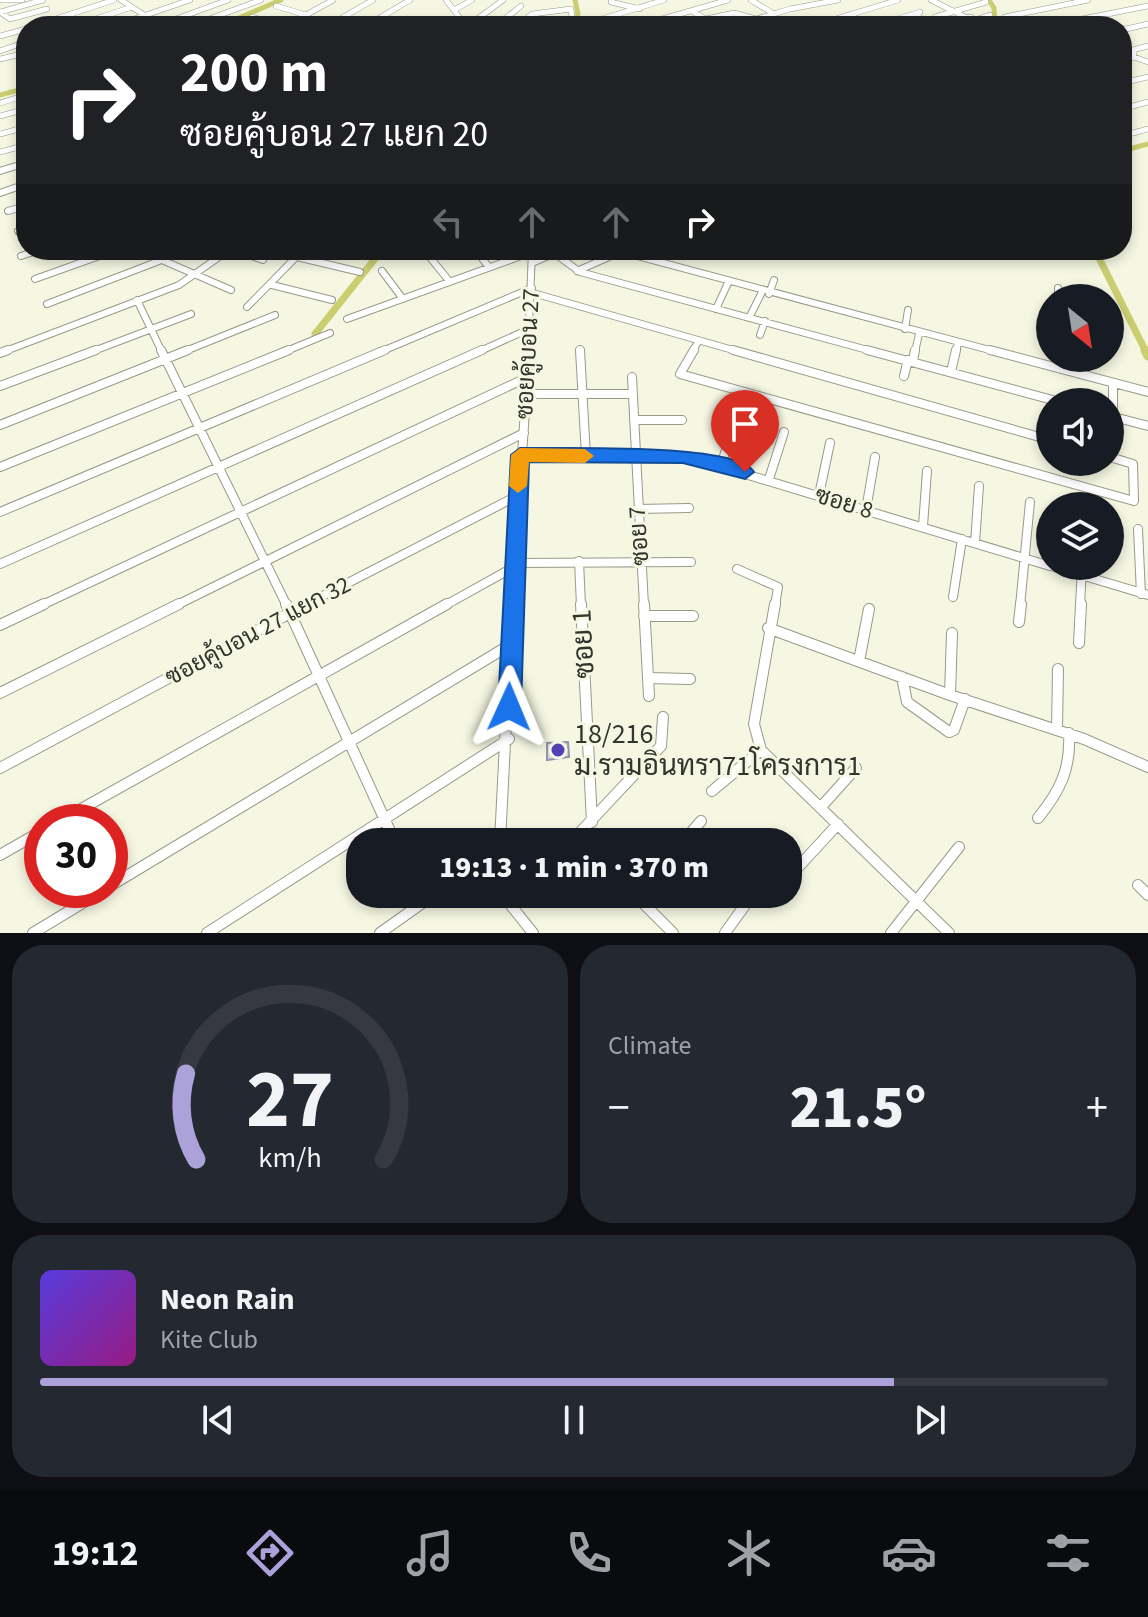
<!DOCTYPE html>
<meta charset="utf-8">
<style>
body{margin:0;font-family:"Source Sans 3",Sarabun,sans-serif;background:#242831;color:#f1f3f6;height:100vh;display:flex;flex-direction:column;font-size:30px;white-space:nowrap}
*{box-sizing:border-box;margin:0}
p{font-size:26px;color:#9ea1a6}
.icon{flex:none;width:44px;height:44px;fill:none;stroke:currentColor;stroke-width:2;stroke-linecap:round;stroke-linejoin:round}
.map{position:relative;height:933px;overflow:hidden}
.sheet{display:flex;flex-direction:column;gap:12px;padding:12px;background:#0d0f14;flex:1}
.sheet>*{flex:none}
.hud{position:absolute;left:16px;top:16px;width:1116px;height:244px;border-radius:32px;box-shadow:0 4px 12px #0003;background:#202124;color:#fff;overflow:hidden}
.needle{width:52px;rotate:150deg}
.tools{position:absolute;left:1036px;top:284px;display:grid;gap:16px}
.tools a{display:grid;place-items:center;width:88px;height:88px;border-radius:50%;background:#171b24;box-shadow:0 4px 12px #0003;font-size:40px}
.speed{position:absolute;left:24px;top:804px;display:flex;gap:16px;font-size:40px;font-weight:700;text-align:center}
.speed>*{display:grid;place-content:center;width:104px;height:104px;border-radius:50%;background:#171b24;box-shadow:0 4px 12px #0003;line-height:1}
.speed .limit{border:12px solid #d22;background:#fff;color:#111}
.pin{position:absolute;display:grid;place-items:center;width:68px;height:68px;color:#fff;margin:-82px -34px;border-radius:50% 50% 50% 0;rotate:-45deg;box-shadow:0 0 8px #0007}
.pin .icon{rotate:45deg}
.me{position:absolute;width:88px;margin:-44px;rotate:1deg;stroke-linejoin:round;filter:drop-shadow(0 0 6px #0008)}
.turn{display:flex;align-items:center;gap:28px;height:168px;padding:0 32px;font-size:36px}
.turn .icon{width:104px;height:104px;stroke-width:2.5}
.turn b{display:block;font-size:56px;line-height:68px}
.lanes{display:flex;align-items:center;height:76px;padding:0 32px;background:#0003;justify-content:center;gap:40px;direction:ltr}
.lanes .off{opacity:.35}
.big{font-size:60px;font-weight:800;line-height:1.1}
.sheet .card{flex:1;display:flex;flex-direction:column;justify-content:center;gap:12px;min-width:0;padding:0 28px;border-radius:32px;background:#242831}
.sheet .dial{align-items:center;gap:0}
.dial svg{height:208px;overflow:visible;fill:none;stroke:#363941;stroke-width:7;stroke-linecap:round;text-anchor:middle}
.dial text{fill:#f1f3f6;stroke:none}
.song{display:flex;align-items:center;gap:24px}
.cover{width:96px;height:96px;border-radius:12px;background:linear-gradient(135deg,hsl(250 70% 55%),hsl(310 70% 35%))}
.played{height:8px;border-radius:4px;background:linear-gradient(90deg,#aba2da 80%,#363941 80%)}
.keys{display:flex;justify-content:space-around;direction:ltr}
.heat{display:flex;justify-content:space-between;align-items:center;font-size:44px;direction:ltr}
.sheet .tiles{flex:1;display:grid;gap:12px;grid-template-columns:1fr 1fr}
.card:last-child{grid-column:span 2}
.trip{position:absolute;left:346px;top:828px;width:456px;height:80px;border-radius:32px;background:#171b24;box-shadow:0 4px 12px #0003;font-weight:800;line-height:80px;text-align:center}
.tab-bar{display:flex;height:128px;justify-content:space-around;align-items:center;background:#090b0e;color:#9ea1a6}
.tab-bar .icon{width:56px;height:56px}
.tab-bar .active{color:#aba2da}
.tab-bar b{font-size:36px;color:#f1f3f6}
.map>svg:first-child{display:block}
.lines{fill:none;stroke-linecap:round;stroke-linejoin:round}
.canal-far2{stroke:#cbce70;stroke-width:5}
.canal-far1{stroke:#cbce70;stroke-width:7}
.canal{stroke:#cbce70;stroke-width:9}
.building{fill:#d6d7e9;stroke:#9393a4;stroke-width:2}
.street-far3-casing{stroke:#989a88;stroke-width:6}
.street-far2-casing{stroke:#989a88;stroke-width:8}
.street-far1-casing{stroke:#989a88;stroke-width:10}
.street-casing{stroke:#989a88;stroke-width:12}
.street-far3{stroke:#fff;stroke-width:5}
.street-far2{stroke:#fff;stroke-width:6}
.street-far1{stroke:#fff;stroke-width:8}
.street{stroke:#fff;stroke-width:10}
.route{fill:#1a73e8;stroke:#114b97;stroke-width:2}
.slow{fill:#f59e0b}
.poi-dot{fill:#553fb7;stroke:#f5f7e3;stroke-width:3}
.labels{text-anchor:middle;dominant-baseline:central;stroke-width:6;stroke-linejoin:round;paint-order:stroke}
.street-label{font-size:24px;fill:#33342d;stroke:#f5f7e3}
.near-street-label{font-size:28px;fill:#33342d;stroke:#f5f7e3}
.near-poi-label{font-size:28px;fill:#33342d;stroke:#f5f7e3;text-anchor:start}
</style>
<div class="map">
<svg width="1148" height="933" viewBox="0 0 1148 933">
<rect width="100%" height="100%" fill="#f5f7e3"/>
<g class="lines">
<path class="canal-far2" d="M989 0 994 8 995 26
M220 26 281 0
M574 26 578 14 575 0
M0 95 26 88
M1122 151 1148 144"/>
<path class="canal-far1" d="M1095 250 1146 352
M315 334 382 250"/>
<path class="canal" d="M1145 350 1148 356"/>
</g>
<path class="building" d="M568 742 569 757 547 760V743Z"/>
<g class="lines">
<defs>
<path id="street-far3" d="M1 0H22
M121 0 161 26
M446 0 466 26
M751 0 774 14
M931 0 965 17
M611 2 640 9
M276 6 306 15
M454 10 472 0
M692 11 717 26
M0 12 10 19 47 9
M0 12 43 0
M849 15 870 26
M252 17 281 26
M919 17 935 26
M935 17 986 2
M971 17 974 21 964 18Z
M1005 17 1088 0
M706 19 734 13 756 19
M975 20 990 15
M900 22 907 26
M34 26 114 0
M74 26 132 7
M114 26 190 0
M157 26 228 0
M190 26 261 0
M286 26 333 0
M328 26 373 0
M366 26 410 0
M468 26 503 0
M496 26 521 6
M518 26 532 14 571 9 572 18
M579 26 664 0
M638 26 728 0
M733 26 790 9 838 0
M813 26 898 0
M875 26 920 12
M943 26 964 19
M1047 26 1148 6
M1122 30 1148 24
M0 36 26 29
M0 51 26 42
M1134 57 1148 62
M0 59 26 53
M1122 60 1134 57 1133 50 1148 46
M1122 83 1148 77
M0 103 26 95
M1122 109 1148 102
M0 116 26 109
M0 134 26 127
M1122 136 1148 129
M0 152 26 145"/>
<path id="street-far2" d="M0 171 26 163
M0 193 26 184
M8 211 26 206
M18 231 26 228
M139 250 231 290
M234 250 263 260
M424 250 450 282
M475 250 489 267
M615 250 997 352
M554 253 580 272 875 352
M178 255 185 250
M21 256 39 250
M297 257 360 272
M532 263 562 250
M382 271 403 299
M577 271 618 253
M35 279 116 250
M272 285 332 300
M1058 288V298
M533 293 740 352
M769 294 774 280
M137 300 162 352
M47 304 159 261
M247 307 303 250
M716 309 728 283
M749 318 762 292
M347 319 532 252
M905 329 908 310
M760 335 765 321
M3 352 179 285 229 250
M91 352 191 314
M183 352 275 315
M284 352 330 333
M380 352 532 288
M478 352 529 329
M528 352 532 250
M692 352 698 342
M915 352 919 334
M956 352 958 343"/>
<path id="street-far1" d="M161 350 287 606
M580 350 586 456
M694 350 680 374 1134 501 1133 464 1110 457
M733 350 1050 440
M867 350 1060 402
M990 350 1148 392
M0 353 8 350
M913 361 915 350
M951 372 956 350
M904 376 908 360
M632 377 644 606
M1113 383V417
M0 386 96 350
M526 394H632
M1110 416 1148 426
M634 420H682
M0 425 188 350
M520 455 692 458 1050 566
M721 465 736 420
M0 467 289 350
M769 479 784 432
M819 495 830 443
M637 509 689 508
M866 510 875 457
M0 512 385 350
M923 526 927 471
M1138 529 1141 594
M975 543 979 486
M579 561 581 606
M514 563 691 562
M0 564 482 350
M1051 566 1148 595
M737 569 778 587 775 606
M953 597 962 539
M40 606 526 378
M175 606 524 433
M303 606 517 496
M444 606 514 567
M512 606 529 350
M1020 606 1030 502
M1080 606 1082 566"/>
<path id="street" d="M286 604 395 842
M581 604 592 822
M644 604 649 696
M775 604 754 724 761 750 949 933
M644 616H693
M1019 622 1021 604
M0 625 44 604
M768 628 950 695 1084 739 1148 767
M1079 643 1081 604
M859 661 869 609
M902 677 907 702 949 732 954 730 965 699
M648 678 690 679
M0 693 179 604
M950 695 952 633
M1057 729 1058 669
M0 768 307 604
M712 791 761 750
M821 807 856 768
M1038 818C1060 791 1071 769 1069 733
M58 822 447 604
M500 842 512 604
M571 842 661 746 663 717
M683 842 701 821
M0 855 42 831
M790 876 838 824
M1138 885 1148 895
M110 886 510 645
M509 894V903L533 933
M634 894 673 933
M33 933 104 890
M207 933 509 739
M380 933 435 894
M725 933 753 894
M891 933 959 847"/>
</defs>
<use href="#street-far3" class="street-far3-casing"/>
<use href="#street-far2" class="street-far2-casing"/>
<use href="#street-far1" class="street-far1-casing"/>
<use href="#street" class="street-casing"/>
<use href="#street-far3" class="street-far3"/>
<use href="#street-far2" class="street-far2"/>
<use href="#street-far1" class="street-far1"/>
<use href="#street" class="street"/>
</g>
<path class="route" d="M520 448C559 449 736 442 754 472L745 479 683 463 529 462 521 707 517 715 509 718 501 715 498 707 511 455Z"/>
<path class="slow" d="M520 448 585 449 594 456 585 463 529 462 527 486 518 493 509 486 511 455Z"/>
<circle class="poi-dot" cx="558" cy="750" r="8"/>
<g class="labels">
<g class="street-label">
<text transform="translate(528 354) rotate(-87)">ซอยคู้บอน 27</text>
<text transform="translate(844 503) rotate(17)">ซอย 8</text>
<text transform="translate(639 536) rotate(-94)">ซอย 7</text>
<text transform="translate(258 631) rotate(-28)">ซอยคู้บอน 27 แยก 32</text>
</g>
<g class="near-street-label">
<text transform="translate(583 644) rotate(-93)">ซอย 1</text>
</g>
<g class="near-poi-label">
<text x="574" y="734">18/216<tspan x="574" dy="32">ม.รามอินทรา71โครงการ1</tspan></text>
</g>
</g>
</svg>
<div class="tools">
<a><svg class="needle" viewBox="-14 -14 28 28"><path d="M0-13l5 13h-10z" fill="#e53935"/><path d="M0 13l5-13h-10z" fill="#9ea1a6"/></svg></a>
<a><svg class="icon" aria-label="sound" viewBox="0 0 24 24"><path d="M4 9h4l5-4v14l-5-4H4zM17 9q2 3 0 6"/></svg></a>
<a><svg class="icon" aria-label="layers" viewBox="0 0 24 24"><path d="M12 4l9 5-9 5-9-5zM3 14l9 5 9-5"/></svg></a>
</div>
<div class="speed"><div class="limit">30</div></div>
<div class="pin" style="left:745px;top:472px;background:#d93025"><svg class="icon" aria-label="arrive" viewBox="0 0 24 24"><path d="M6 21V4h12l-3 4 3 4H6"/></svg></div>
<svg class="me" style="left:509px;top:707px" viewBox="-20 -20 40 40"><path d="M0-17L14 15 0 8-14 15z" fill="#1a73e8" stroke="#fff" stroke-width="4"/></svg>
<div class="trip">19:13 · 1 min · 370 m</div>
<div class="hud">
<div class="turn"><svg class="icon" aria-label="right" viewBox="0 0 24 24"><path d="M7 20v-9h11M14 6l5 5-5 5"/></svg><div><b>200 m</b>ซอยคู้บอน 27 แยก 20</div></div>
<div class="lanes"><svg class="icon off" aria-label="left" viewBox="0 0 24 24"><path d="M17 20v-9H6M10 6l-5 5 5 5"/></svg><svg class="icon off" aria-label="ahead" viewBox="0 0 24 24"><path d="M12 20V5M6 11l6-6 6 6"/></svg><svg class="icon off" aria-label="ahead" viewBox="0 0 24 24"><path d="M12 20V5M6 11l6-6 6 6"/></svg><svg class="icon" aria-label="right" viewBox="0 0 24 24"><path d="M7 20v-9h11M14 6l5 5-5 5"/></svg></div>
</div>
</div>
<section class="sheet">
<div class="tiles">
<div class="card dial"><svg viewBox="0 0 100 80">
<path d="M14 69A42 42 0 1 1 86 69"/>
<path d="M14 69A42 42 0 0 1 10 36" stroke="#aba2da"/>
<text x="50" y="56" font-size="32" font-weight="700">27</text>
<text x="50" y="72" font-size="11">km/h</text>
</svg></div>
<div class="card"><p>Climate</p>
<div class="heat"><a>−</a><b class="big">21.5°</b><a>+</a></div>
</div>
<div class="card">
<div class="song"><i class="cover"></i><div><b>Neon Rain</b><p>Kite Club</p></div></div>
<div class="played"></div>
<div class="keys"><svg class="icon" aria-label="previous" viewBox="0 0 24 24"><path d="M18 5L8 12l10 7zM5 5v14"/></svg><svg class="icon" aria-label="pause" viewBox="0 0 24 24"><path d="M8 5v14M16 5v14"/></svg><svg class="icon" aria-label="next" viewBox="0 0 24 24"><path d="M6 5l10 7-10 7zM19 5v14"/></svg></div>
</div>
</div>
</section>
<nav class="tab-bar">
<b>19:12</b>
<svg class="icon active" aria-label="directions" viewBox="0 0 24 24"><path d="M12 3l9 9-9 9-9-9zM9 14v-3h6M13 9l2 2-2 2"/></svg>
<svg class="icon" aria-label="music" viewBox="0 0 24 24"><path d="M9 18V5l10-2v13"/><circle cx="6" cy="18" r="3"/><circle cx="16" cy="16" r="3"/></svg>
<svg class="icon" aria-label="phone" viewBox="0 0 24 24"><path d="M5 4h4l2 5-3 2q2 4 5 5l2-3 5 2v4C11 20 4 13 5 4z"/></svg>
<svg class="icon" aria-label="climate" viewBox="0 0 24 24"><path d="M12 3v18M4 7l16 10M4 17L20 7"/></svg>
<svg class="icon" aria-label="car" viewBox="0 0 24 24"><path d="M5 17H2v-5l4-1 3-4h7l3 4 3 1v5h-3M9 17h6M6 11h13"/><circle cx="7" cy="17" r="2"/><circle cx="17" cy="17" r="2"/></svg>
<svg class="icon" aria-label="filters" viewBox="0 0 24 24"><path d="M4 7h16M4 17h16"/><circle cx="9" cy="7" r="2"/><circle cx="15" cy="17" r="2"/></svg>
</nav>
